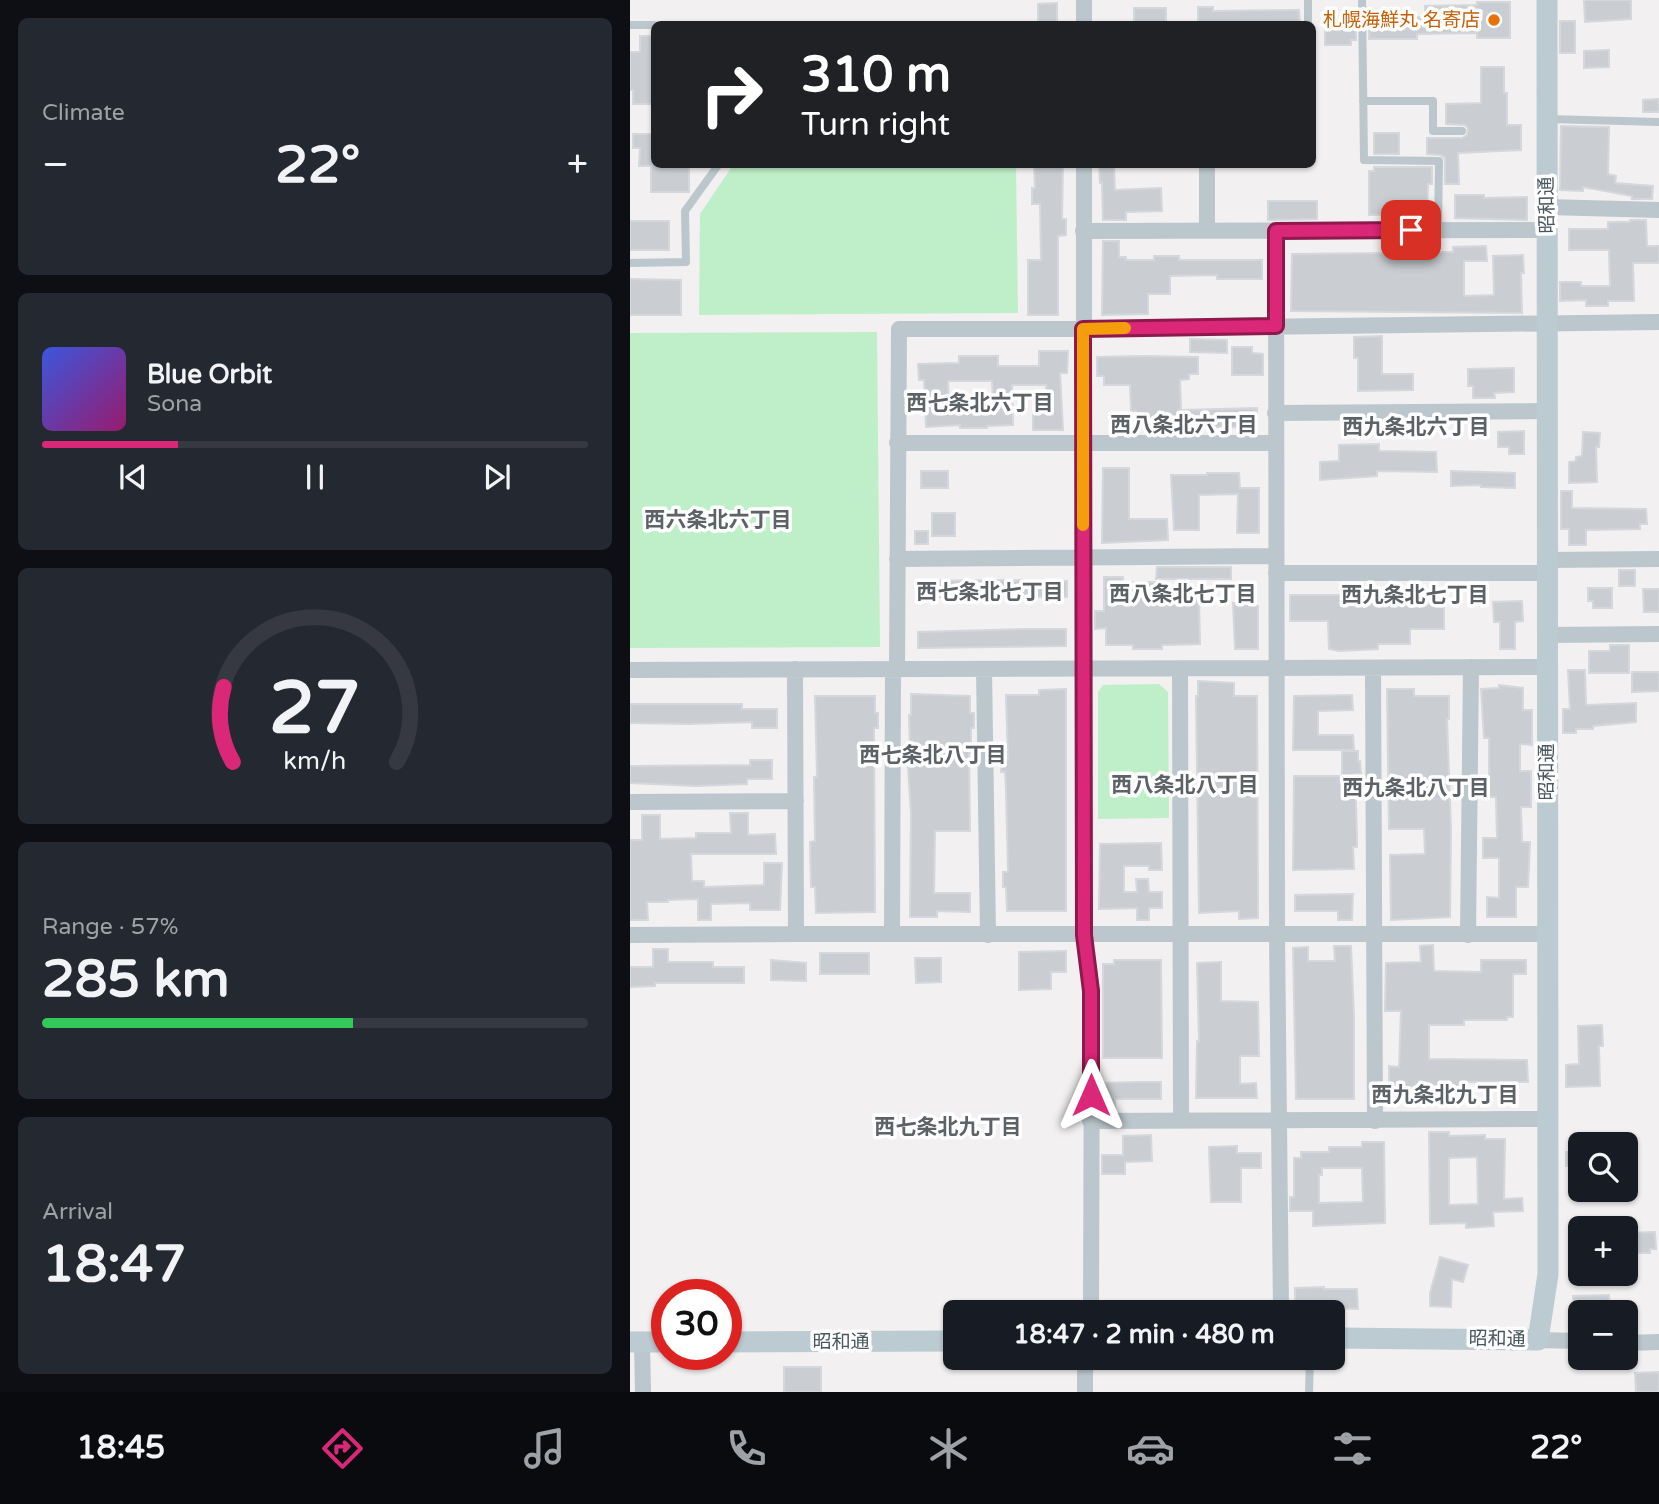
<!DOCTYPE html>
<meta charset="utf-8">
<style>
body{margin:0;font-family:"Varela Round","Noto Sans JP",sans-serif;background:#242831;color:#f1f3f6;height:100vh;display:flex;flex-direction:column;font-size:26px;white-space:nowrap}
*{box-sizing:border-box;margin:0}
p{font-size:23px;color:#9ea1a6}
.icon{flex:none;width:38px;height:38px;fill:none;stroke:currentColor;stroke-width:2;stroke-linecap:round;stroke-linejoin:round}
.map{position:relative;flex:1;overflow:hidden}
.side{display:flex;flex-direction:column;gap:18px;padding:18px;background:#0d0f14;width:630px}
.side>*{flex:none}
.top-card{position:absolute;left:21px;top:21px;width:665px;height:147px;border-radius:10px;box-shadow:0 2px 5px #0004;background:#202124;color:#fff;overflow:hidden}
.fabs{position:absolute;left:938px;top:1132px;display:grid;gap:14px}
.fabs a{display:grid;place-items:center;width:70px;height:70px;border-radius:10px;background:#171b24;box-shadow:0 2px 5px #0004;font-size:35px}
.speed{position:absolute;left:21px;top:1279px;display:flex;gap:14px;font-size:35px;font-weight:700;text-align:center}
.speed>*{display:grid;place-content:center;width:91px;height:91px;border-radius:50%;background:#171b24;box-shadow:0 2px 5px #0004;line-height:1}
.speed .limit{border:10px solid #d22;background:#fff;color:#111}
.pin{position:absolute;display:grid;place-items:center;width:60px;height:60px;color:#fff;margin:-30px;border-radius:14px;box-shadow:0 4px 10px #0006}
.me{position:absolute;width:77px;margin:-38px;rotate:0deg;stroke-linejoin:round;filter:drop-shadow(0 0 5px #0008)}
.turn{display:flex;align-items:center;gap:24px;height:147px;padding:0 35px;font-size:32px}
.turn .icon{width:91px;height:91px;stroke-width:2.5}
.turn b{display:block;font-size:49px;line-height:60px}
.big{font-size:52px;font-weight:700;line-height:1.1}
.side .tile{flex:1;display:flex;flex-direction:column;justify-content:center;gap:10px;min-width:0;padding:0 24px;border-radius:10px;background:#242831}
.side .dial{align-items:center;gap:0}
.dial svg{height:182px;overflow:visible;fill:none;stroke:#363941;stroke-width:7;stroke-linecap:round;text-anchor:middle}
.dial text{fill:#f1f3f6;stroke:none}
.song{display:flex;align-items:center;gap:21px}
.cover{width:84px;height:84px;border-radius:10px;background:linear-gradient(135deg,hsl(230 70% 55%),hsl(320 70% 35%))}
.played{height:7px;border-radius:4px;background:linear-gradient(90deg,#db2777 25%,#363941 25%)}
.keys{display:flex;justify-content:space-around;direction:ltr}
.heat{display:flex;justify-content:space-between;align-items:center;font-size:38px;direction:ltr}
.charge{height:10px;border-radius:5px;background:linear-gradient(90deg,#34c759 57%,#363941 0)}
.trip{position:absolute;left:313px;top:1300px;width:402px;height:70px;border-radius:10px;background:#171b24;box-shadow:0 2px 5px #0004;font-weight:700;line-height:70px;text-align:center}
.dock{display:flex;height:112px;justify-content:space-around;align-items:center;background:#090b0e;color:#9ea1a6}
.dock .icon{width:49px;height:49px}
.dock .on{color:#db2777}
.dock b{font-size:32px;color:#f1f3f6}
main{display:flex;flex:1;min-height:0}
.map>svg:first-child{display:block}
.green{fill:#bfefc8}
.building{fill:#caced2;stroke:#d4d7db;stroke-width:2;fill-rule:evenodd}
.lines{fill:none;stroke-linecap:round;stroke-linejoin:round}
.lane{stroke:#bbc7cc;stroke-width:8}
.street{stroke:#bbc7cc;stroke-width:16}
.secondary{stroke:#bccad1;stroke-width:21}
.route-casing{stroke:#8e194d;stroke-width:18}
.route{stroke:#db2777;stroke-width:12}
.slow{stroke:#f59e0b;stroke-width:12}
.food-dot{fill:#e8710a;stroke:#fff;stroke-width:2.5}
.labels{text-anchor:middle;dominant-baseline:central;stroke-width:7;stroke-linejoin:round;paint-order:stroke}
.food-label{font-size:19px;fill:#c56008;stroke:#fff;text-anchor:end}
.street-label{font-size:19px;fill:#48575d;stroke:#fff}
.neighbourhood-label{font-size:21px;font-weight:bold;fill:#5c6265;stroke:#fff}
</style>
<main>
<section class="side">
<div class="tile"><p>Climate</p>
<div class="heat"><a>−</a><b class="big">22°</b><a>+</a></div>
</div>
<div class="tile">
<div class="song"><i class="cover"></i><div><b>Blue Orbit</b><p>Sona</p></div></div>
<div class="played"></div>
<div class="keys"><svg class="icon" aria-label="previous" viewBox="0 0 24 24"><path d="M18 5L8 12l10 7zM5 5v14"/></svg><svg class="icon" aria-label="pause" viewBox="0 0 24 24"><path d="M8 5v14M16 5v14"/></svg><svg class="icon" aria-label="next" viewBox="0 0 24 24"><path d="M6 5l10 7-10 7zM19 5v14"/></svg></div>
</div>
<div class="tile dial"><svg viewBox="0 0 100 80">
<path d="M14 69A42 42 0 1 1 86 69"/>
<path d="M14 69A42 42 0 0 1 10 36" stroke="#db2777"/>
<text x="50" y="56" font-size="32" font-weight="700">27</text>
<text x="50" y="72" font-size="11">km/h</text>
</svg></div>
<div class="tile"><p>Range · 57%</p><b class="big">285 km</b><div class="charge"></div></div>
<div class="tile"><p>Arrival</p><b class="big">18:47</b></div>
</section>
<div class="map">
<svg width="1029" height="1392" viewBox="0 0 1029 1392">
<rect width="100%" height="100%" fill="#f2f0f0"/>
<path class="green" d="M103 165H386L388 313 69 315 70 214Z
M247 332 250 647 0 648V333Z
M529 684 538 692 539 818 468 819V692L473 685Z"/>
<path class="building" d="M954 0H1001V19L955 22Z
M847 2H880V38H847V33L787 34V39H739V18L795 17V6L847 5Z
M427 3V24H408V4Z
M568 7H583V11L669 10 670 24H568Z
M504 8H536V24H504Z
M930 21H945V53H930Z
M695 26H726V40H721V45H695Z
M10 36H24V104H3V90H0V52H10Z
M979 50V67L954 68V51Z
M851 67H874V93H877V125H891V150L828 153 829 184H815V158L810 155 797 154V138H832L837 135 838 128 835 125 816 124V104L851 103Z
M1029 99V112H1013V100Z
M931 126 979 127 978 174 986 176 985 183 1023 186 1022 199H1002V196L953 187V191L930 190Z
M744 133H769V154H744Z
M3 134H24V164H59V192H21V166H9L10 148H3Z
M404 164H433L432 219H436V235L428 236V315H398V260H411L410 204H402V188H405Z
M469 166H484L485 190 531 188 532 211 496 212V220H473L472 183H470Z
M744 167H802V184H798L797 220H776V215H739V171H744Z
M825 195H854V198L897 197V220L825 218Z
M638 201H687V219L638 220Z
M1000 220H1016L1017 246H1029V263H1003L1004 301H978V306H956V300L930 301V282H951V286H980L979 250H939V229H978V222H1000Z
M0 221H39V250H0Z
M473 241H489V257H496V260H524V256H549V260H632V279H587V275L540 276V294H518V314L472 315Z
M856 246 857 261H834V296L864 295 863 256 893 255 894 273H891L892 313 661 311 662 254 761 253 762 257 795 256V252H823V247Z
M0 279 51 280V315H0Z
M752 336V374H783V390L728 391V358H724V337Z
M560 339 597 340V353L560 352Z
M602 347H622V353L633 354V375H602Z
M409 351H438L437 373H430L433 430H403V413H417L416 385H382L383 425 357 426V428H330V425L296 427 294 380H289L288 364 329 363V356H368V366H409ZM318 381H362L363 406H319Z
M511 356 568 357V374H559V379L550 380 551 410 627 408V427L534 428V422H507L506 411H501L500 385H474V376H467V357Z
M884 368V392L864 393 865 398H843V386H838V369Z
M894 431V454H879V447H868V432Z
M953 432 970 433 969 447H966L967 482 939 483V462L946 461V457L952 456Z
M749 444V451L806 452 807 472 747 471V476L690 480V462L709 461V445Z
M473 468H499V519H537L538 540 472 543Z
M291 471H318V488H291Z
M821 471 885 473V488L851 487V485L821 486Z
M577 473H609L610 488H629V533H607L608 494 569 495V530H544L541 475H577Z
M931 491H942V508L1016 509 1017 524H1010V529L956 530V545H939V529H931Z
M302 513H325V536H302Z
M285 531H298V544H285Z
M527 567H601V579H526Z
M989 570H1005V586H989Z
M474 577H493V582H525L524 592 569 598 570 644 532 645V649H503V645H476V628L465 629V611H474Z
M380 580 437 581V597H287V581Z
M721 584H734V588H743V591H792V604H814V629H780V644H748V649L709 651 699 649 698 621H660V595H721Z
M958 588H982V608H963V601H958Z
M1013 589H1029V612H1014Z
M892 601 893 621 885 622V649H870V622H864L863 602Z
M603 603 628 606V649H605Z
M395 629H436V646L288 648V632Z
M980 645H999V673H959V651H980Z
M938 670H955L956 705 1006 703V722L963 726V729H946V733H933V709H940Z
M1002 672H1029V691L1002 692Z
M568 681 604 683V696H627L628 918 609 919V911L569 913 566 696H568Z
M869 685 893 688V710H902V745L890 744V771H901V807H891L892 842H900L898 887H886V917H857V897L869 898V858H853V838H867L866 797H853V779H859V738H854L851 689 869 688Z
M436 689V911H377L376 887H373V872H378L376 790 375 772H371V759H378L376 695H409V690Z
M757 689H784V696H819V719H817L821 829 820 917 761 920 760 855 795 854 794 829H759Z
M281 694 340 696V713H344V728H341V753H339L340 831H305L304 893H340V912L307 911V917H280L281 814 277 752H280L279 715H281Z
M722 695 723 710 688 711V735H723L724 750H663L664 696Z
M185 696H245V713H248V728H244L245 912 186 913 185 887H181L180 842 185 841 184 777H187Z
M0 704H112V709H147V728H122V722L59 724 0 723Z
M712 751H728V761H730L731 774H725L727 837V847H723L724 869 663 870 664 776H712Z
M120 760H142V779H117V784L66 786 0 783V766L120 765Z
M100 813H118V835L145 834 146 854H61L62 881H74V887L134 885V863H152L150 910H120V903L81 904V920H68V899L38 900V902H17L18 920H0V840H12V815H30V839L66 838V833H101Z
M531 843 532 870H519V866H494V892H507L506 879H518L519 892H532V908H519V920H507V908L469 909 470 844Z
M723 894 722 920H708V911H665V895Z
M803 945 804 971 851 972V960H896V974H883V1017H877V1020H834V1025H799V1059L897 1060 898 1082H834V1086L796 1087 797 1101H759V1066L769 1067 771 1011H755L756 963 791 962 790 946Z
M704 946H721L724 1017V1099H666L663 948 678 947V961H705Z
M23 949H38V962H83V967H114V983H25V986L0 987V967H23Z
M436 951V972H421V989L389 990V952Z
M190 953H239V974H190Z
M285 958H311V982L286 983Z
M141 960 176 963V981L141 980Z
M484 960H531L532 1058H473V964H484Z
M591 962V1001L628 1002 629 1056H610V1084L626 1083 627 1098H566L567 1041H569L567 963Z
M972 1025 973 1046H969L970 1086 936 1087V1065L949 1064 948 1026Z
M507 1082H531V1099H485V1110H472V1083Z
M799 1132H819V1136L855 1135V1139H875L874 1199 892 1198 893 1211 863 1212 864 1226 836 1228V1223L800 1224ZM847 1157 848 1204 819 1205V1158Z
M521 1135 522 1161 495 1162V1174H472V1155H493V1136Z
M732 1142H754L755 1223 683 1226V1211H660V1197H664V1158H671V1152H699V1147H732ZM692 1168H732L733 1202 689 1203V1175H692Z
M607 1146V1153H631V1168H611V1202H581L579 1147Z
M936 1152H950V1166H936Z
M1025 1232 1026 1249H1020V1253H996V1233Z
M810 1257 838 1265 833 1282 822 1279 821 1307 800 1306V1293Z
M694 1287V1289H727L728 1309 665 1307V1288Z
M979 1295 980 1312H944L943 1296Z
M154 1367H191V1392H154Z
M1029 1372V1392H1006L1005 1373Z"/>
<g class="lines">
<path class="lane" d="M732 0 734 160 809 161 808 230
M678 24V0
M0 25H24
M733 101H803V131H832
M919 119 1029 122
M0 263 56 262 55 211 89 164
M679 1392 680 1358"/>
<path class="street" d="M454 0V24
M454 164V935L462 991 461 1312
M577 164V230
M917 207 1029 210
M453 231 918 230
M646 231 647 934 651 1312
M645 413 918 411
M267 443H645
M267 559 646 556
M917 560 1029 559
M646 573H917
M917 635 1029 634
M743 668 745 1121
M165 669 166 934H917
M267 669 269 329H453L1029 322
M354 669 358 935
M550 669 551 1120
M0 670 917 667
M0 802 166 801
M262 934 263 669
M0 935 166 934
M838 935 841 667
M460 1121 919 1119
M908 1340 950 1341
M12 1342 13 1392
M996 1343 1029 1342
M455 1392V1358"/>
<path class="secondary" d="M704 1338 908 1340 918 1274 917 0
M0 1342H37
M96 1342 326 1341"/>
</g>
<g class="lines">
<defs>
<path id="route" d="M461 1095V991L454 935 453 329 646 326V231L781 230"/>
</defs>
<use href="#route" class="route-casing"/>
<use href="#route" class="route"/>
<path class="slow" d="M453 525V329L495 328"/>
</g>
<circle class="food-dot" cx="864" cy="20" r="7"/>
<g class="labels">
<g class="food-label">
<text x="850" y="20">札幌海鮮丸 名寄店</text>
</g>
<g class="street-label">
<text transform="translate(917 205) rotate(-91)">昭和通</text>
<text transform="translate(917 772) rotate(-90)">昭和通</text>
<text transform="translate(867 1339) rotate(1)">昭和通</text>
<text x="211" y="1342">昭和通</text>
</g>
<g class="neighbourhood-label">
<text x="350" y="403">西七条北六丁目</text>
<text x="554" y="425">西八条北六丁目</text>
<text x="786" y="427">西九条北六丁目</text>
<text x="88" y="520">西六条北六丁目</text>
<text x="360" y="592">西七条北七丁目</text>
<text x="553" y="594">西八条北七丁目</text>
<text x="785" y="595">西九条北七丁目</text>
<text x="303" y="755">西七条北八丁目</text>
<text x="555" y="785">西八条北八丁目</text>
<text x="786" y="788">西九条北八丁目</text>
<text x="815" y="1095">西九条北九丁目</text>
<text x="318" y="1127">西七条北九丁目</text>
</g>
</g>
</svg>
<div class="fabs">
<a><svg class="icon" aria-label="search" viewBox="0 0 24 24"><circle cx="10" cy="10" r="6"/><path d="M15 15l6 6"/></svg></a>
<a>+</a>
<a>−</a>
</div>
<div class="speed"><div class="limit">30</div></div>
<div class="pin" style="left:781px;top:230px;background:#d93025"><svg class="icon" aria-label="arrive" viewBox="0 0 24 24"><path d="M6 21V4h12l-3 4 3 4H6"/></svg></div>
<svg class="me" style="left:461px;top:1095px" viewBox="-20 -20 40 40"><path d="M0-17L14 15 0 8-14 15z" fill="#db2777" stroke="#fff" stroke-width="4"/></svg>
<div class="trip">18:47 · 2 min · 480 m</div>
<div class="top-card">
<div class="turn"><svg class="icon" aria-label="right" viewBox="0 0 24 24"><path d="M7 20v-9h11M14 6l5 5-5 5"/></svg><div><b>310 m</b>Turn right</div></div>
</div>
</div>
</main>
<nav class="dock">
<b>18:45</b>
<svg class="icon on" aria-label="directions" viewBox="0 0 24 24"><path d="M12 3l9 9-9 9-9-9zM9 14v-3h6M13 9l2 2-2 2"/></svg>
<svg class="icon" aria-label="music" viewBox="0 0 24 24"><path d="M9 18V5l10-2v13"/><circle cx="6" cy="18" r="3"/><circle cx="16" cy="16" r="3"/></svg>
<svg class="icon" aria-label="phone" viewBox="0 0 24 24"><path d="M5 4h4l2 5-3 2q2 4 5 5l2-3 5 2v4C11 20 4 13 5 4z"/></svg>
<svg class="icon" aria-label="climate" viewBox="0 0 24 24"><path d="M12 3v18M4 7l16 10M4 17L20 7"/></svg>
<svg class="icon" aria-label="car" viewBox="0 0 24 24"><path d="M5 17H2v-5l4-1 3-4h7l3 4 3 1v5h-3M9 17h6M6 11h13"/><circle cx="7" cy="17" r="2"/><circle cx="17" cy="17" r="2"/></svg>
<svg class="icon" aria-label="filters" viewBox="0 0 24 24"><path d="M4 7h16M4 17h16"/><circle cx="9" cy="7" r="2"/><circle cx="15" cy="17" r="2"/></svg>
<b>22°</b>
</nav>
